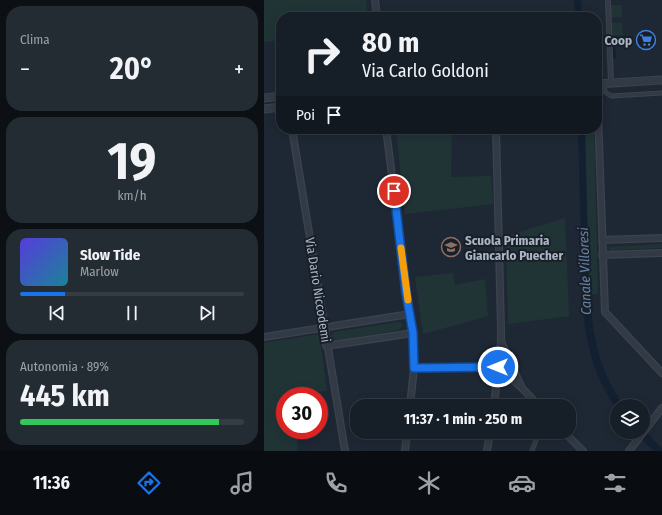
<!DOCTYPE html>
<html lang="it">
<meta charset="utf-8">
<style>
body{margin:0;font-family:"Fira Sans Condensed",sans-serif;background:#232b33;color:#f1f3f6;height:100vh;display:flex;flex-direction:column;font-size:15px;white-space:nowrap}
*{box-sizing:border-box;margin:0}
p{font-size:13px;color:#9ea2a7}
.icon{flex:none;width:22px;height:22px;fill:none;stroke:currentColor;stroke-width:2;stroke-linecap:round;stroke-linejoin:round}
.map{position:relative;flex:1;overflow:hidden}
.drawer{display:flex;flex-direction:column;gap:6px;padding:6px;background:#0c1015;width:264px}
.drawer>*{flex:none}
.guide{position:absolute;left:12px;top:12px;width:326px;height:122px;border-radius:16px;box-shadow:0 2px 10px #0003,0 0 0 1px #353c44;background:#161e27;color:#f1f3f6;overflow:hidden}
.buttons{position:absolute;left:346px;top:399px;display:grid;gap:8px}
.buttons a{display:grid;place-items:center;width:40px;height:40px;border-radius:50%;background:#161e27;box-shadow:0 2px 10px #0003,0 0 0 1px #353c44;font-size:20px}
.speed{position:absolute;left:12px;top:387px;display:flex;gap:8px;font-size:20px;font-weight:700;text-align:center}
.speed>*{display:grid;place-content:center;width:52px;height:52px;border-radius:50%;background:#161e27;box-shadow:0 2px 10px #0003,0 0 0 1px #353c44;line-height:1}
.speed .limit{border:6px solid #d22;background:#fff;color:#111}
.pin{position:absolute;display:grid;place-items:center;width:34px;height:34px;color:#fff;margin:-17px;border:2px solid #fff;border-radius:50%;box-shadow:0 1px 4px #0007}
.me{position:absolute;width:44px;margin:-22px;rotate:270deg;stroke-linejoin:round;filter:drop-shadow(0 0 3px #0008)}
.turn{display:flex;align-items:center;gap:14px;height:84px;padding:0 20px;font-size:18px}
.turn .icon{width:52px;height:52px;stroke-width:2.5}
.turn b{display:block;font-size:28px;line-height:34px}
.then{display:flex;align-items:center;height:38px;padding:0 20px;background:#0003;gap:8px;font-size:15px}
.big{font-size:30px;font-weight:700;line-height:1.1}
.drawer .widget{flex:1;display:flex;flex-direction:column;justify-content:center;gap:6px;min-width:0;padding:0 14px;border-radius:16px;background:#232b33}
.drawer .dial{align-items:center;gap:0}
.dial b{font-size:52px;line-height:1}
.song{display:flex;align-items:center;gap:12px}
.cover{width:48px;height:48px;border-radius:6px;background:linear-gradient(135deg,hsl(250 70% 55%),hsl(190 70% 35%))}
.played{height:4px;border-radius:2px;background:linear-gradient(90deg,#1a73e8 20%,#353c44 20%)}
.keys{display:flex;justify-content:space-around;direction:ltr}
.heat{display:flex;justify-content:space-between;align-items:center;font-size:22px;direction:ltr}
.charge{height:6px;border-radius:3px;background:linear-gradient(90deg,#34c759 89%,#353c44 0)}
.trip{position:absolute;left:86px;top:399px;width:226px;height:40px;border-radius:16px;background:#161e27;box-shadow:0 2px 10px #0003,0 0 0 1px #353c44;font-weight:700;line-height:40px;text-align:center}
.menu{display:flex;height:64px;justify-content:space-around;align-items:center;background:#090c10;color:#9ea2a7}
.menu .icon{width:28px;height:28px}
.menu .active{color:#1a73e8}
.menu b{font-size:18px;color:#f1f3f6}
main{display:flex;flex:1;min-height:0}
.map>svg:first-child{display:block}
.green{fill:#203436}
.water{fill:#132031}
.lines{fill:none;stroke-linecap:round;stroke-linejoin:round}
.service-casing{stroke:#3b434f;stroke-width:5}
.pedestrian-casing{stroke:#3b434f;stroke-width:6}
.minor-casing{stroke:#3b434f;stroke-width:8}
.tertiary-casing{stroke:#3b434f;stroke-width:9}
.service{stroke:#323a45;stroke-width:3}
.pedestrian{stroke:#323a45;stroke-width:4}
.minor{stroke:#323a45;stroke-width:5.5}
.tertiary{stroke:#323a45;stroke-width:7}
.route-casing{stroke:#114b97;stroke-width:10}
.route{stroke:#1a73e8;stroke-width:7}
.slow{stroke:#f59e0b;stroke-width:7}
.labels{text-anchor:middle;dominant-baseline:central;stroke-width:4;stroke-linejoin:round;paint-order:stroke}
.poi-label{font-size:13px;font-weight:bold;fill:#abb5c3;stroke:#181f29;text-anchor:end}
.street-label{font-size:13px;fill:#abb5c3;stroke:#181f29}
.water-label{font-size:14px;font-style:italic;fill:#6480a2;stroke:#181f29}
</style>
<main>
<section class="drawer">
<div class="widget"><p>Clima</p>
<div class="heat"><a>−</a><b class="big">20°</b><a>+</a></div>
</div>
<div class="widget dial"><b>19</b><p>km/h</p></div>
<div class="widget">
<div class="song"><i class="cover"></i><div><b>Slow Tide</b><p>Marlow</p></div></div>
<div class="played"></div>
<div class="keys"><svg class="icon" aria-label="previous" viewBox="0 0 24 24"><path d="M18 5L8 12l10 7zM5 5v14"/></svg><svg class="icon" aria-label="pause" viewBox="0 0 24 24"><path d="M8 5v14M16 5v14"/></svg><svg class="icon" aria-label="next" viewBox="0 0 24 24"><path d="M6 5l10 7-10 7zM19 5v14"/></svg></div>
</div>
<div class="widget"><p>Autonomia · 89%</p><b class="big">445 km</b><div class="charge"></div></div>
</section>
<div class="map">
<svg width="398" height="451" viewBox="0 0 398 451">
<rect width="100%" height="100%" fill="#1e2834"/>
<path class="green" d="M0 0H102L104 17H17V40L0 42Z
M347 5H358V17L347 18Z
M347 23H358L359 35 348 36Z
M132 129H188L187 177 227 176 229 204 141 214Z
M321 129H330L334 294H325Z
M301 218 305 316 244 324 242 236Z
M398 244V248L345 250V247Z
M189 273 191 285 221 279 224 316 159 334 151 277Z
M134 322 137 323 139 325 135 330 72 341 67 338 68 334 70 332Z
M55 334 63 391 21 396V430H32L34 451H0V343Z"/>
<path class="water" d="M310 0H317L318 17H311Z
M348 40H351L352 59H348Z
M314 129H321L325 294C330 339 334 368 360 406H353V410C316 357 318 306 317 244 316 206 315 167 314 129Z
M379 429 398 448V451H389L371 432H379Z"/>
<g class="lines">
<defs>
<path id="service" d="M340 84 341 92 347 96 398 93
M268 451 275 432"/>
<path id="pedestrian" d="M344 0 347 83"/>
<path id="minor" d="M111 0 113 17
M333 84 341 312 398 373
M28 129 81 451
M122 129 143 293 149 333 150 368 146 406
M338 240 398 238
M338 255 398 253
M0 337 146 314
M237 341 257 386
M62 346 149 333
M150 368 234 367 258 388 275 406
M230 406 237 341V328L232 129
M300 432 319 451
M141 451 143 432
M223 451 226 432
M365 451 398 408"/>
<path id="tertiary" d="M333 84 398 80
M0 98 17 96
M0 109 17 107"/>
</defs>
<use href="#service" class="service-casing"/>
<use href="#pedestrian" class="pedestrian-casing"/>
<use href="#minor" class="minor-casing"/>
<use href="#tertiary" class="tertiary-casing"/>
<use href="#service" class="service"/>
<use href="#pedestrian" class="pedestrian"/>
<use href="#minor" class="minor"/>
<use href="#tertiary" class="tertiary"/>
</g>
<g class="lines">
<defs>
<path id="route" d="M130 191 142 293 149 333 150 368 234 367"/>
</defs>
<use href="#route" class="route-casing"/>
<use href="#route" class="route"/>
<path class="slow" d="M137 248 144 300"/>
</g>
<defs>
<symbol id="supermarket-ring" viewBox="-11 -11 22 22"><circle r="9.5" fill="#181f29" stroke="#3f7fe0" stroke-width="1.5"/><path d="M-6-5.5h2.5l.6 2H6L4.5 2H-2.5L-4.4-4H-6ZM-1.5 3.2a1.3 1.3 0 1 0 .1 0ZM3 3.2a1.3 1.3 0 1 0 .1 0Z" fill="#3f7fe0"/></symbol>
<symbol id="school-ring" viewBox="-11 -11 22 22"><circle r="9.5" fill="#181f29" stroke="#8d6e63" stroke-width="1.5"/><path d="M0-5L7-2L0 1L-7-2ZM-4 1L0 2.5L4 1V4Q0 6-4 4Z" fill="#8d6e63"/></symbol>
</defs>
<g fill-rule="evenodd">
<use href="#supermarket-ring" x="371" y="29" width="22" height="22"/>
<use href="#school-ring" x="176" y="236" width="22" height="22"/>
</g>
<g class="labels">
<g class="poi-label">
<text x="368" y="40">Coop</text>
<text x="201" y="240" text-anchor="start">Scuola Primaria<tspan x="201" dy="15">Giancarlo Puecher</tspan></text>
</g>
<g class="street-label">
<text transform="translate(54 290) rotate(81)">Via Dario Niccodemi</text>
</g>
<g class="water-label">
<text transform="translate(321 271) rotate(-92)">Canale Villoresi</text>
</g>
</g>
</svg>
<div class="buttons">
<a><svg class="icon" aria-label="layers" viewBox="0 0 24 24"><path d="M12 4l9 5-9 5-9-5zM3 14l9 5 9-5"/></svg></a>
</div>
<div class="speed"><div class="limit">30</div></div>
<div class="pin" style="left:130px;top:191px;background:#d93025"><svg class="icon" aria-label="arrive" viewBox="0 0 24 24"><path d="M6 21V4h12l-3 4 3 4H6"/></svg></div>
<svg class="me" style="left:234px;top:367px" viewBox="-20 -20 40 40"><circle r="17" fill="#1a73e8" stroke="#fff" stroke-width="3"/><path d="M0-11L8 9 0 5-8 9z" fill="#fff"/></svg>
<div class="trip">11:37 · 1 min · 250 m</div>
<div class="guide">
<div class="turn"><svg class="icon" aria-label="right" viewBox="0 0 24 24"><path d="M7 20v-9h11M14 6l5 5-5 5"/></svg><div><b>80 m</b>Via Carlo Goldoni</div></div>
<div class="then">Poi<svg class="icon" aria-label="arrive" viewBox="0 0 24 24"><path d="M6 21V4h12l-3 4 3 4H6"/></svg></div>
</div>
</div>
</main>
<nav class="menu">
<b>11:36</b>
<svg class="icon active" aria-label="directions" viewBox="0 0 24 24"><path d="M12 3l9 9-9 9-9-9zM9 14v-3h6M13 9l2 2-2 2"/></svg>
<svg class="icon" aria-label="music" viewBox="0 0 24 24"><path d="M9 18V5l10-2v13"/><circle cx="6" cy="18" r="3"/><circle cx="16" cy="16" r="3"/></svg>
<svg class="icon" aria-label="phone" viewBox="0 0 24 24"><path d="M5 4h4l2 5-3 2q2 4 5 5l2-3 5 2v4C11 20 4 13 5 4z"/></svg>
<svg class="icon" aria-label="climate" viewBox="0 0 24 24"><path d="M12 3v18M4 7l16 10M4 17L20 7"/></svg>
<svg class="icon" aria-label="car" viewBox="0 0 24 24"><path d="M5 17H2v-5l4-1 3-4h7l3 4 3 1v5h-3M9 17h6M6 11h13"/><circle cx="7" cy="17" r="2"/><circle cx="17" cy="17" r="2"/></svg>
<svg class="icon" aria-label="filters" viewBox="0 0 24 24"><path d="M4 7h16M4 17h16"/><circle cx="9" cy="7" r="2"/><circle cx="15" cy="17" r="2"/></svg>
</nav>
